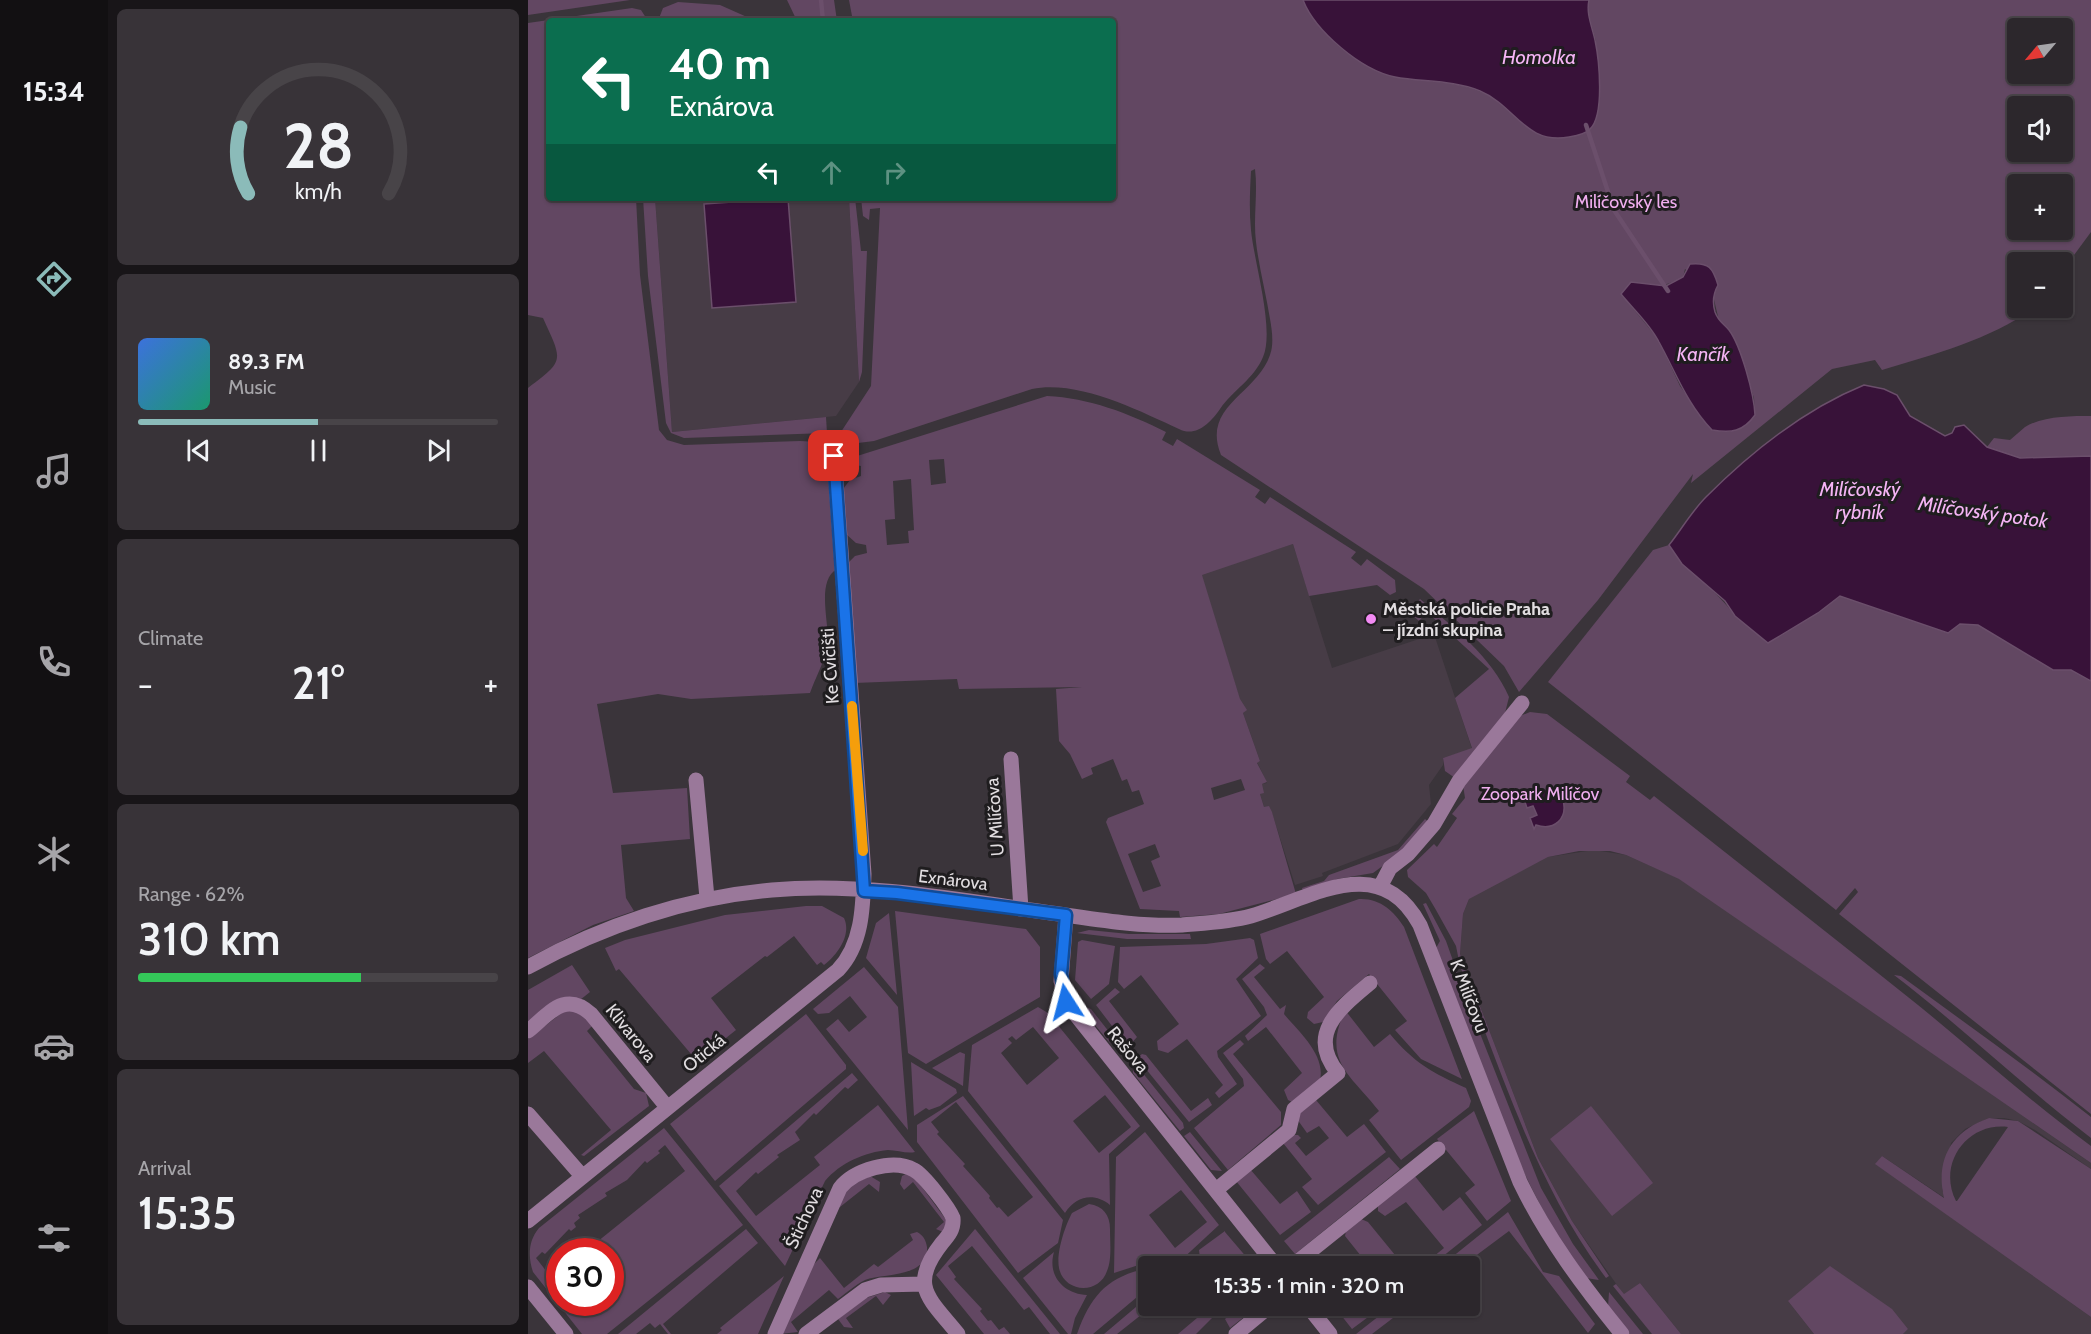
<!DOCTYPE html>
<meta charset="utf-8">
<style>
body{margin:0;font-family:Cabin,sans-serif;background:#383338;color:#f1f3f6;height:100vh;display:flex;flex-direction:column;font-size:22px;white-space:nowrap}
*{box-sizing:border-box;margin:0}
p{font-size:20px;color:#a6a5a9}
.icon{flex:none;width:33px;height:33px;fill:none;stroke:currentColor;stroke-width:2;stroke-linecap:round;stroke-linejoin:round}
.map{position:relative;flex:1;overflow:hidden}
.details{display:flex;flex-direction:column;gap:9px;padding:9px;background:#181518;width:420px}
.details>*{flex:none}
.banner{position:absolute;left:18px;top:18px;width:570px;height:183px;border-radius:6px;box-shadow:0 2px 4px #0004,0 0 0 2px #484448;background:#0b6e4f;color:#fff;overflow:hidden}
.needle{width:39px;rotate:241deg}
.buttons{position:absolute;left:1479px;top:18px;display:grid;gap:12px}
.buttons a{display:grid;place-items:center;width:66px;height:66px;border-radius:6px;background:#2c272c;box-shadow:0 2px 4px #0004,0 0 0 2px #484448;font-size:30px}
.speed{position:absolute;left:18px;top:1238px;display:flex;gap:12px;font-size:30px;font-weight:700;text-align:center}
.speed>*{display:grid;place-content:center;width:78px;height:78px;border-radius:50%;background:#2c272c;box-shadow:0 2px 4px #0004,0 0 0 2px #484448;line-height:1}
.speed .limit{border:9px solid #d22;background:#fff;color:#111}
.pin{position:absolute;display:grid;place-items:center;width:51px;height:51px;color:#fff;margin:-26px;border-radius:12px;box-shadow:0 3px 9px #0006}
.me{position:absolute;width:66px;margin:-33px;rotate:351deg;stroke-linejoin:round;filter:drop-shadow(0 0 4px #0008)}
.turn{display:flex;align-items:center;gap:21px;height:126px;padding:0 24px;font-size:27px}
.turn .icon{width:78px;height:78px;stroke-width:2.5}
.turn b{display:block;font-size:42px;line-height:51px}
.lanes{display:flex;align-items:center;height:57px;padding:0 24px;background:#0003;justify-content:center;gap:30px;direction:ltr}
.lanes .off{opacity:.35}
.big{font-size:45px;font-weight:600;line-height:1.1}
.details .tile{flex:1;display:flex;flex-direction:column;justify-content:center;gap:9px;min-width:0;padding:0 21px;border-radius:9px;background:#383338}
.details .dial{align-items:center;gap:0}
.dial svg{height:156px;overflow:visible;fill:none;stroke:#484448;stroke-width:7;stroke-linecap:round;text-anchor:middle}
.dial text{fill:#f1f3f6;stroke:none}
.song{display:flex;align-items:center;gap:18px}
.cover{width:72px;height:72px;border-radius:9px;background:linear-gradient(135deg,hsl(220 70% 55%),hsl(160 70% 35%))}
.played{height:6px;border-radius:3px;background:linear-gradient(90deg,#8bbbb9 50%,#484448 50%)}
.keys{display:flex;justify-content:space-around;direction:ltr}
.heat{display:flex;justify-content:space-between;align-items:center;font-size:33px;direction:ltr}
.charge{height:9px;border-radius:4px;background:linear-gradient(90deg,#34c759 62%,#484448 0)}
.trip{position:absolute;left:610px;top:1256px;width:342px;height:60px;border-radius:6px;background:#2c272c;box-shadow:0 2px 4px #0004,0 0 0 2px #484448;font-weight:600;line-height:60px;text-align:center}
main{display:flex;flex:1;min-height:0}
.tab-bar{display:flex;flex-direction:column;width:108px;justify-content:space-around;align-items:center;background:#121012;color:#a6a5a9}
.tab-bar .icon{width:42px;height:42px}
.tab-bar .active{color:#8bbbb9}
.tab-bar b{font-size:27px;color:#f1f3f6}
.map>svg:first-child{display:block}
.built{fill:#473c46}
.green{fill:#624762;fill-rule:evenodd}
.water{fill:#381239;stroke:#6b4f6b;stroke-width:1.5}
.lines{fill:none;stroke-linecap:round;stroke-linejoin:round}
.stream{stroke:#6b4f6b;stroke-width:4.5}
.minor{stroke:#9a789a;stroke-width:15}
.route-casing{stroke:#114b97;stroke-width:15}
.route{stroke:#1a73e8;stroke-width:10}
.slow{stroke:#f59e0b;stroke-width:10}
.poi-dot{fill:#f28af3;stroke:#1f1d1f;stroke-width:2}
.labels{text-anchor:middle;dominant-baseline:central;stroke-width:6;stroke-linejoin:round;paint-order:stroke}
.park-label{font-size:18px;fill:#f0aeef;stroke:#1f1d1f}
.poi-label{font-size:18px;font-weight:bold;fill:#e1dde0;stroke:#1f1d1f;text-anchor:start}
.street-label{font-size:18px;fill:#e1dde0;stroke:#1f1d1f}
.water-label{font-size:20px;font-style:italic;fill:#f5b4f5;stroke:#1f1d1f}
</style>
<main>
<nav class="tab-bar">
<b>15:34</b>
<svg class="icon active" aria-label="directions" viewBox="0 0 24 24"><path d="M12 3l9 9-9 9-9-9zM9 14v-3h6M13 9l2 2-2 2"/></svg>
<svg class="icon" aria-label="music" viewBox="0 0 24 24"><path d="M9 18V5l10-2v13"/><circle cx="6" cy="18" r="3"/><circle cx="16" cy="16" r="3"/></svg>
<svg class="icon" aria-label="phone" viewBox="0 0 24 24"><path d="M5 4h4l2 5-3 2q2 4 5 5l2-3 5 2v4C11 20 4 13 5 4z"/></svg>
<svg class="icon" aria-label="climate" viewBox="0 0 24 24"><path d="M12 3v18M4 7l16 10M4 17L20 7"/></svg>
<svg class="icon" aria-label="car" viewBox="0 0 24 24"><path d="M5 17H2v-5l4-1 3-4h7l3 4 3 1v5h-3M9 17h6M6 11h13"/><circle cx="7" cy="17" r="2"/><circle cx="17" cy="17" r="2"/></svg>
<svg class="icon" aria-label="filters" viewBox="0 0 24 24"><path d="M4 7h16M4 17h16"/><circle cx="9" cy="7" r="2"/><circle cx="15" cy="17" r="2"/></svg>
</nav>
<section class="details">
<div class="tile dial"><svg viewBox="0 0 100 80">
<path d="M14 69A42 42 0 1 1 86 69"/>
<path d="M14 69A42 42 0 0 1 10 35" stroke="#8bbbb9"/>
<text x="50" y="56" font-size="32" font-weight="700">28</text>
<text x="50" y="72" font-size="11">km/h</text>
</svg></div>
<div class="tile">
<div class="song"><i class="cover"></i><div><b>89.3 FM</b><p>Music</p></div></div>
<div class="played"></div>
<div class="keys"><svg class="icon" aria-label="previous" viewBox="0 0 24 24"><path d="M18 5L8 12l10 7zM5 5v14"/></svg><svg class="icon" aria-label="pause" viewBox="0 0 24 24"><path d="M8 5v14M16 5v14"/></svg><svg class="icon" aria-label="next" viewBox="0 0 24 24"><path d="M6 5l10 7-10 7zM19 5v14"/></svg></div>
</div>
<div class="tile"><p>Climate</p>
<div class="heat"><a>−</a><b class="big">21°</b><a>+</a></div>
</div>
<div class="tile"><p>Range · 62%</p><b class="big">310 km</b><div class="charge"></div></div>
<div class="tile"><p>Arrival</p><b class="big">15:35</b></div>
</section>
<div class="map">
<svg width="1563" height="1334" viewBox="0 0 1563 1334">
<rect width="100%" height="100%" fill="#3a343a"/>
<path class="built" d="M127 198H321L331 382 308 416 144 432Z
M765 544 804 668 906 634 944 749 915 758V765L901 785 903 804 870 844 794 873 795 876 767 885 744 813 736 807 732 794 734 784 739 783 729 762 732 761 715 713 718 710 712 700 673 574Z
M1066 850 1098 855 1152 879 1563 1163V1169L1507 1130 1490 1121 1476 1118H1461L1437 1129 1423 1143 1414 1190 1417 1198 1354 1156 1348 1164 1563 1317V1334H1375L1380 1329 1260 1301 1286 1334H1153L1112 1283 1096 1295 1044 1221 1010 1158 932 954 935 914 942 897 1020 857Z"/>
<path class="green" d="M0 0H102L0 15Z
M259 0H306L309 21H269Z
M321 0H775C789 34 828 65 864 76 873 79 885 79 896 80 940 85 963 89 994 123L1068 41 1059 9 1061 0H1563V232L1535 270 1534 262H1490V308H1506C1461 340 1407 354 1354 370L1347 360 1304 369 1163 483 1165 474 1070 600 991 692 976 666 896 589 693 455C673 406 729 394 742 355 746 344 744 330 742 319 738 293 731 268 728 242 725 218 730 194 727 169L723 171C722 190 721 210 723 230 726 262 747 330 735 357 726 379 705 390 692 409 683 422 668 438 651 429 609 410 551 380 504 389L346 441 322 444 312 441 311 435 343 386 352 208 342 209 341 220 335 216 333 198H585V21H318L324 16ZM1490 28H1534V74H1490ZM1490 106H1534V152H1490ZM1490 184H1534V230H1490ZM1157 269 1185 295 1191 321 1202 331 1215 364 1226 398 1227 415C1214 432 1203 433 1184 430L1152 386 1130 339 1093 294C1115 289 1136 288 1155 277Z
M150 2 192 5 228 21H130L135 8Z
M104 8 113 10 120 21H21V198H108L112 275 131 430 139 440 156 445 272 441 290 442 297 446 309 569C286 582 304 629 299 650 295 664 287 679 282 693L163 699 130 694 69 704 85 793 159 788 162 839 93 845 98 898 106 911 65 925 0 958V388C38 360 34 360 15 318L0 315V23Z
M115 198H127L144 432 298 417 299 433 156 438 143 433 138 423 120 276Z
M321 198H327L333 251H339L334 372 331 382Z
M519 396C561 398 600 413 638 432L634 440 645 446 649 439 732 490 727 497 737 504 742 497 828 552 823 558 833 566 839 559 867 580 868 592 862 595 849 585 781 596 765 544 674 575 712 699 719 710 715 713 732 761 729 763 739 782 734 784 736 793 732 794 736 807 741 806 744 812 768 894 691 914 652 917 651 911 612 909 578 822 580 818 616 804 611 790 604 792 599 779 594 781 585 759 563 768 565 774 554 779 542 754 531 741 528 689 554 687 431 689 429 679 326 683 320 563 327 556 339 553 338 545 328 543 318 534 315 489 322 480 333 476V466L321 464 326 457ZM416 459 418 483 403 485 401 460ZM383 479 386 530 380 531 381 543 359 545 357 520 367 519 365 481ZM713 779 717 790 686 800 683 788ZM627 844 632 857 623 861 633 886 615 892 600 854Z
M1563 416V456L1492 458 1459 447 1466 438 1482 440C1487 436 1492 431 1497 427 1515 416 1542 416 1563 416Z
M1141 545C1160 573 1188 589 1207 616L1290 613 1312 596 1420 633 1432 624 1450 625 1525 670H1543L1563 681V1114L1311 914 1330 892 1327 888 1308 910 1020 682 1125 550Z
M892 599C925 627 964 657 981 697L977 713 927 778 917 771 915 758 944 748 927 698 961 669 899 612 891 621 881 612Z
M1002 712 1019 714 1102 776 1098 782 1122 800 1126 796C1214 866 1303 935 1390 1005 1448 1052 1503 1102 1563 1146V1163L1151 879 1098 855 1082 851H1051L1020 857 941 899 935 914 932 954 1010 1158 1044 1221 1081 1276 1078 1278C1008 1185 974 1073 932 966L928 946 908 910 898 893 880 877 879 870 906 844 909 847 929 818 924 814 937 798 935 785 992 716Z
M897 819 902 823 878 849 845 873 809 879 775 891 774 888 796 881 801 875 870 850Z
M831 899C852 898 866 911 876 927L934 1079 893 1059 867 1030 879 1021 841 974 809 1001 795 1022 786 1024 779 1018 780 1012 796 997 759 951 742 964 738 959 732 934Z
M898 903 918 941 940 1003 1013 1188 1045 1244 1071 1280 1058 1278C986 1181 952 1060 908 948L912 941 895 904Z
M278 906H294L316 918C324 935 309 955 296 965L293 962 289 965 266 936 239 957 237 956 183 998 208 1030 169 1061 91 969 88 971 77 948 97 940 197 915Z
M367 911 498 929 512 947V997L398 1064 380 1053Z
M361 913 369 995 338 958 348 923Z
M561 930 601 934H662L663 939H599L549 933Z
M722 938 726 940 730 958 708 979 733 1016 689 1051 690 1057 709 1084 691 1098 687 1093 695 1085 659 1039 640 1053 630 1050 629 1041 651 1024 613 975 596 989 590 982 592 947 678 944Z
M554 940 587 946 581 984 563 999 547 980 550 942Z
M732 964 737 968 726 977 752 1009 758 1005 756 1014C770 1031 798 1055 792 1080L764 1102 760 1100 756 1090 774 1073 738 1027 720 1041 717 1036 739 1015 736 1007 714 979Z
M44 965 62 992 52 1000 0 1024V990Z
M336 967 370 1007 380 1130 298 1029 310 1019 321 1032 339 1017 322 996 301 1013 290 1014 285 1009Z
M1366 975 1373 976C1437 1023 1501 1068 1563 1117V1138C1495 1086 1434 1027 1366 975Z
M587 988 592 992 581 1001 609 1037 600 1047 568 1005Z
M510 1007 520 1013 612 1126 581 1154 582 1205C566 1192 548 1196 537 1213L440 1091 444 1045ZM505 1027 531 1058 499 1085 473 1053 484 1043 480 1039 484 1036 488 1040ZM577 1095 603 1127 571 1153 545 1121Z
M560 1008 563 1009 593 1047 582 1043 556 1012Z
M39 1009 54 1014 64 1026 59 1031 106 1089 118 1093 121 1106 56 1156 53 1155 83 1130 16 1051 0 1063V1039Z
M817 1010 846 1047 862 1034C886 1063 905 1073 938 1088L943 1101 941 1107 873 1160 841 1120 851 1111C821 1073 794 1061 817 1010Z
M278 1014 318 1065V1069L187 1181 142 1124Z
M712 1040 716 1044 705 1054 753 1112V1125L700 1170 666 1128 716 1086 715 1079 695 1053Z
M432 1052 437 1054 435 1086 404 1068Z
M614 1054 618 1055 663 1111 680 1098 684 1105 661 1122 609 1058Z
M605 1061 655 1123 656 1128 652 1131 605 1073Z
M383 1062 428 1089 429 1093 412 1106 401 1110 398 1108 386 1116Z
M324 1073 330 1080 320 1089 317 1087 288 1115 286 1113 267 1132 272 1140 249 1155 251 1157 230 1174 228 1172 208 1191 228 1216 292 1165 286 1157 350 1105 387 1152C379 1154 369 1150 360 1150 337 1152 312 1163 297 1181L257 1266 191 1186Z
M435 1096 535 1220 530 1243 490 1273 389 1142V1125ZM428 1102 505 1197 480 1217 471 1207 469 1208 461 1198 462 1196 435 1166 437 1164 409 1134 411 1132 403 1122Z
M788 1100 819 1137 836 1124 858 1152 790 1205 774 1187 784 1179 755 1143 764 1135H770L773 1138 767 1143 778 1156 801 1138 791 1126 779 1133 769 1119 768 1116Z
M1063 1106 1125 1183 1084 1216 1022 1139Z
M946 1111 983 1201 959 1221 937 1193 947 1185 909 1139Z
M1461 1118 1490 1121 1563 1169V1317L1347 1164 1354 1156 1416 1198C1407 1159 1424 1131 1461 1118ZM1480 1127 1429 1201H1428C1409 1164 1439 1122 1480 1127Z
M136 1128 215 1225 79 1334H54L5 1272C0 1257 0 1241 11 1228ZM137 1145 157 1171 64 1246 66 1249 64 1251H82V1302H32L31 1277 26 1281 8 1258 14 1252 17 1254 41 1229 43 1231 48 1227 46 1223 52 1218 50 1215 79 1196 77 1193 99 1180 117 1161 119 1163 132 1153 130 1151Z
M617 1132 691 1225 650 1263 623 1261 586 1273 588 1157ZM653 1190 679 1222 647 1248 621 1215Z
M662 1132 694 1171 683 1170 656 1136Z
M861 1157 872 1169 767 1254 756 1241Z
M722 1169 752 1204 769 1191 783 1212 752 1235 708 1181Z
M378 1174 385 1175 419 1221 415 1232 408 1229 416 1222 385 1182 376 1190 372 1184 374 1176Z
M886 1175 915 1211 932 1197 954 1225 909 1261 905 1257 916 1248 878 1202 857 1216 850 1211V1206Z
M342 1176 352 1182 351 1192 341 1184 312 1207 309 1203 320 1187Z
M561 1204C575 1206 582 1215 582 1229 582 1242 584 1260 579 1271 571 1295 536 1293 531 1268 528 1253 537 1226 544 1213Z
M980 1212 1015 1272 1031 1276 1067 1324 1060 1333 981 1231 934 1266H913Z
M833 1219 840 1222 876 1266H841L817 1236 818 1231Z
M218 1229 230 1243 135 1324 143 1334H140L132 1324 127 1328 122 1323 108 1334H90Z
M447 1229 448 1230 532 1334H522L501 1307 496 1310 444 1246 420 1266 428 1277 426 1279 454 1309 452 1311 460 1321 463 1320 471 1330 476 1327 482 1334H456L408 1275Z
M697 1231V1232L726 1266H673L671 1250Z
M389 1232C395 1235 398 1240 399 1247 401 1278 355 1273 337 1280 327 1285 318 1293 310 1299L301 1290 263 1322 270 1332 252 1334 285 1265 292 1258 316 1288 346 1264 350 1267 385 1240 382 1234Z
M526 1252C519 1276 536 1294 559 1295L547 1318 543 1334H540L495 1278Z
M1302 1266 1364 1309 1380 1329 1375 1334H1286L1260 1301Z
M621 1268V1287L565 1334H549C563 1295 580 1276 621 1268Z
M256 1276 230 1334H189L194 1330 192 1328Z
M1112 1283 1153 1334H1124L1085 1286 1088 1284 1096 1294Z
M357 1292 363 1295 355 1305 348 1296 318 1318 325 1328 316 1327 310 1319 338 1298Z
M1081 1292 1115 1334H1102L1080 1307Z
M621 1296V1304L611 1312 613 1315 589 1334H576Z
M659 1305H676L685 1317 668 1334H650L669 1318Z
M713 1305H731L702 1328 697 1319Z
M805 1305H848L851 1309 824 1329Z
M865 1305H882L844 1334H828Z"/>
<path class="water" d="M775 0H1061C1058 14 1064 26 1067 40 1071 59 1077 115 1062 129 1058 134 1047 136 1041 137 997 145 988 106 952 91 926 80 894 82 867 77 833 70 787 31 775 0Z
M260 198 268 302 184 308 176 204Z
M1162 264C1181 262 1185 268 1190 285 1185 294 1184 302 1187 312 1190 321 1195 323 1201 330 1213 346 1226 394 1227 415 1215 432 1203 433 1184 430 1159 404 1148 373 1131 342 1122 324 1105 309 1093 294L1103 282 1138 286 1155 277Z
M1336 385 1356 389 1369 395 1382 416 1417 436 1424 433 1427 427 1436 425 1459 447 1492 458 1563 456V681L1543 670H1525L1450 625 1432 624 1420 633 1312 596 1290 613 1240 643 1207 616 1197 601 1154 564 1141 545C1153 530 1164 511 1178 497 1223 452 1277 409 1336 385Z
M1023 788 1035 800C1040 819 1026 831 1008 825L1006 829 1002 818 1009 815 1005 806 999 808 995 796Z"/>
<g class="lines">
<path class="stream" d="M293 0 295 21
M1058 125 1086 210 1140 291"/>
<path class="minor" d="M483 759 493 909
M168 780 179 898
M852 887 862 868 880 854 906 824 931 781 994 703
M538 915 533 981 540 1005 748 1266
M0 967C74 926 159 897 244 890 336 882 432 900 523 913 567 919 610 927 654 925 677 923 701 922 723 916 784 898 851 850 892 925L992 1182C1019 1238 1055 1286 1094 1334
M0 1031C21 1014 37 990 63 1014L139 1107
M0 1114 54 1176
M688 1190 761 1130 766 1109 810 1073C778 1034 812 1008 842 983
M0 1221 310 970C334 945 335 908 336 874L305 439
M764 1266 910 1149
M0 1287 38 1334
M779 1305 802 1334
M247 1334 312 1188C326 1170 365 1158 386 1170 396 1175 421 1208 425 1218 426 1229 421 1235 414 1243 380 1286 401 1298 430 1334
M278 1334 337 1290 353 1285 396 1284
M708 1334 743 1305"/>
</g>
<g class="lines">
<defs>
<path id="route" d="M306 456 336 891 369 893 538 915 533 974 538 1002"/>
</defs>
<use href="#route" class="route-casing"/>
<use href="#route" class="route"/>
<path class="slow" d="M324 706 335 851"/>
</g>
<circle class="poi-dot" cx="843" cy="619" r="6"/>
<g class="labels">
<g class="park-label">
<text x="1098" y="202">Milíčovský les</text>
<text x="1012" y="794">Zoopark Milíčov</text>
</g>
<g class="poi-label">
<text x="855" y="609">Městská policie Praha<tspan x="855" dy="21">– jízdní skupina</tspan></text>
</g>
<g class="street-label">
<text transform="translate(302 666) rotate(-94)">Ke Cvičišti</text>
<text transform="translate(467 817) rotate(-94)">U Milíčova</text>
<text transform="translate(425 880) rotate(7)">Exnárova</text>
<text transform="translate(941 996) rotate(69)">K Milíčovu</text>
<text transform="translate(103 1033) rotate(51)">Klivarova</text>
<text transform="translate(600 1050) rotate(51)">Rašova</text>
<text transform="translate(176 1053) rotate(-39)">Otická</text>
<text transform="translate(276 1218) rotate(-65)">Štichova</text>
</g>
<g class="water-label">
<text x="1011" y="57">Homolka</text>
<text x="1175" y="354">Kančík</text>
<text x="1332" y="489">Milíčovský<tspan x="1332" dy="23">rybník</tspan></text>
<text transform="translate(1455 512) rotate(8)">Milíčovský potok</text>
</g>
</g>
</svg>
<div class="buttons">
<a><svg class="needle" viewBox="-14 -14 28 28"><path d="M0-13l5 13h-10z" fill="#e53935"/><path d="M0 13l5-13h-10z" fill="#a6a5a9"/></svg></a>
<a><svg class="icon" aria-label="sound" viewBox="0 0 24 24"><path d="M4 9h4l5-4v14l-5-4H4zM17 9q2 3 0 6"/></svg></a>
<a>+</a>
<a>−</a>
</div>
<div class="speed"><div class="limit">30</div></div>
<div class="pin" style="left:306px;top:456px;background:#d93025"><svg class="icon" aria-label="arrive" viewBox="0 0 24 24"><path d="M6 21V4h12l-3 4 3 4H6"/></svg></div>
<svg class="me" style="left:538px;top:1002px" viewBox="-20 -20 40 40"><path d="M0-17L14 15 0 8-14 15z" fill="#1a73e8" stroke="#fff" stroke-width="4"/></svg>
<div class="trip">15:35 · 1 min · 320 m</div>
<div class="banner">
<div class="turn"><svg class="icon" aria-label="left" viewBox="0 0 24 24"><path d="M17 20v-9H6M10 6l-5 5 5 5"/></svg><div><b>40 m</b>Exnárova</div></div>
<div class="lanes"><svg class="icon" aria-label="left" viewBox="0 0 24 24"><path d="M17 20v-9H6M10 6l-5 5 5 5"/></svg><svg class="icon off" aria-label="ahead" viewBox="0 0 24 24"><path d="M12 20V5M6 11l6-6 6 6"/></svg><svg class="icon off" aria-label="right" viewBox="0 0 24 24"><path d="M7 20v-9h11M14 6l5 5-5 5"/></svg></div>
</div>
</div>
</main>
